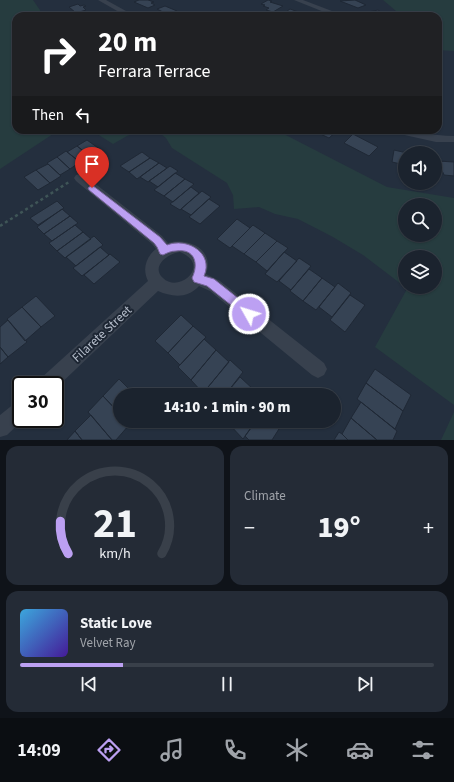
<!DOCTYPE html>
<meta charset="utf-8">
<style>
body{margin:0;font-family:"Source Sans 3",sans-serif;background:#242b36;color:#f1f3f6;height:100vh;display:flex;flex-direction:column;font-size:15px;white-space:nowrap}
*{box-sizing:border-box;margin:0}
p{font-size:13px;color:#a0a4aa}
.icon{flex:none;width:22px;height:22px;fill:none;stroke:currentColor;stroke-width:2;stroke-linecap:round;stroke-linejoin:round}
.map{position:relative;height:440px;overflow:hidden}
.details{display:flex;flex-direction:column;gap:6px;padding:6px;background:#0f1319;flex:1}
.details>*{flex:none}
.top-card{position:absolute;left:12px;top:12px;width:430px;height:122px;border-radius:12px;box-shadow:0 1px 3px #0004,0 0 0 1px #39404a;background:#202124;color:#fff;overflow:hidden}
.buttons{position:absolute;left:398px;top:146px;display:grid;gap:8px}
.buttons a{display:grid;place-items:center;width:44px;height:44px;border-radius:50%;background:#1b232e;box-shadow:0 1px 3px #0004,0 0 0 1px #39404a;font-size:20px}
.speed{position:absolute;left:12px;top:376px;display:flex;gap:8px;font-size:20px;font-weight:700;text-align:center}
.speed>*{display:grid;place-content:center;width:52px;height:52px;border-radius:50%;background:#1b232e;box-shadow:0 1px 3px #0004,0 0 0 1px #39404a;line-height:1}
.speed .limit{border:2px solid #111;border-radius:6px;background:#fff;color:#111}
.pin{position:absolute;display:grid;place-items:center;width:34px;height:34px;color:#fff;margin:-41px -17px;border-radius:50% 50% 50% 0;rotate:-45deg;box-shadow:0 0 4px #0007}
.pin .icon{rotate:45deg}
.me{position:absolute;width:44px;margin:-22px;rotate:309deg;stroke-linejoin:round;filter:drop-shadow(0 0 3px #0008)}
.turn{display:flex;align-items:center;gap:14px;height:84px;padding:0 20px;font-size:18px}
.turn .icon{width:52px;height:52px;stroke-width:2.5}
.turn b{display:block;font-size:28px;line-height:34px}
.then{display:flex;align-items:center;height:38px;padding:0 20px;background:#0003;gap:8px;font-size:15px}
.big{font-size:30px;font-weight:800;line-height:1.1}
.details .widget{flex:1;display:flex;flex-direction:column;justify-content:center;gap:6px;min-width:0;padding:0 14px;border-radius:12px;background:#242b36}
.details .dial{align-items:center;gap:0}
.dial svg{height:104px;overflow:visible;fill:none;stroke:#39404a;stroke-width:7;stroke-linecap:round;text-anchor:middle}
.dial text{fill:#f1f3f6;stroke:none}
.song{display:flex;align-items:center;gap:12px}
.cover{width:48px;height:48px;border-radius:6px;background:linear-gradient(135deg,hsl(200 70% 55%),hsl(260 70% 35%))}
.played{height:4px;border-radius:2px;background:linear-gradient(90deg,#bca0f2 25%,#39404a 25%)}
.keys{display:flex;justify-content:space-around;direction:ltr}
.heat{display:flex;justify-content:space-between;align-items:center;font-size:22px;direction:ltr}
.details .tiles{flex:1;display:grid;gap:6px;grid-template-columns:1fr 1fr}
.widget:last-child{grid-column:span 2}
.trip{position:absolute;left:113px;top:388px;width:228px;height:40px;border-radius:20px;background:#1b232e;box-shadow:0 1px 3px #0004,0 0 0 1px #39404a;font-weight:800;line-height:40px;text-align:center}
.menu{display:flex;height:64px;justify-content:space-around;align-items:center;background:#0b0e12;color:#a0a4aa}
.menu .icon{width:28px;height:28px}
.menu .on{color:#bca0f2}
.menu b{font-size:18px;color:#f1f3f6}
.map>svg:first-child{display:block}
.green{fill:#263c3f;fill-rule:evenodd}
.building{fill:#364354;stroke:#1f2835}
.lines{fill:none;stroke-linecap:round;stroke-linejoin:round}
.path{stroke:#3f5557;stroke-width:2.5;stroke-dasharray:3 3;stroke-linecap:butt}
.minor{fill:#38414e;fill-rule:evenodd}
.route{fill:#bca0f2;stroke:#7a689d}
.labels{text-anchor:middle;dominant-baseline:central;stroke-width:4;stroke-linejoin:round;paint-order:stroke}
.near-street-label{font-size:13px;fill:#b4bcc9;stroke:#1d2633}
</style>
<div class="map">
<svg width="454" height="440" viewBox="0 0 454 440">
<rect width="100%" height="100%" fill="#242f3e"/>
<path class="green" d="M0 0H33L44 16H16V130H77L53 134 0 169Z
M383 0H454V51L438 50V16H402Z
M91 130H143L127 136 113 144Z
M149 130H276L387 187 454 198V405L375 347 407 289 405 287H435V257H405V287L363 255 333 237 298 219 275 214 259 207 234 209 233 195 227 183 172 148 166 138 157 131ZM405 205H435V235H405Z
M454 412V440H441L442 438Z"/>
<path class="building" d="M139 0H148L154 2 151 3 155 5 148 8 134 2Z
M268 0 272 1 270 2 283 6 273 12 266 10 269 8 263 6 265 5 261 4Z
M355 0 366 5 358 8 340 1Z
M78 4 80 6 84 5 86 6 83 7 86 10 76 13 69 7Z
M165 6 177 11 169 15 157 9Z
M290 9 307 15 290 16 283 14Z
M378 10 386 15 368 16 363 13Z
M312 130H338L329 138Z
M353 134 378 147 369 156 344 143Z
M87 140 101 150 91 157 77 146Z
M77 146 91 157 81 163 67 152Z
M394 150 407 153H405V165L392 162Z
M66 151 80 162 70 169 57 157Z
M142 152 150 158 129 172 120 166Z
M57 157 70 169 60 175 47 163Z
M150 158 159 163 137 179 129 172Z
M438 161 454 162V176L444 175Z
M159 163 167 168 148 182 140 177Z
M48 164 61 176 50 183 36 170Z
M170 166 178 171 158 187 149 181Z
M36 170 50 183 38 190 24 177Z
M175 173 185 179 164 196 154 190Z
M185 179 194 184 173 202 164 196Z
M191 187 199 193 180 210 170 204Z
M202 191 211 197 191 215 181 209Z
M209 199 220 206 200 224 189 217Z
M57 201 64 208 38 225 30 218Z
M62 209 70 216 44 234 37 227Z
M70 216 78 223 52 241 44 234Z
M237 219 250 228 230 248 217 239Z
M75 225 83 232 57 251 49 243Z
M253 225 265 233 244 254 232 246Z
M83 232 91 239 65 258 57 251Z
M265 233 277 241 256 262 244 254Z
M94 236 103 245 76 266 66 257Z
M277 241 288 248 267 271 256 262Z
M100 247 109 255 82 276 73 268Z
M284 252 297 261 277 282 265 274Z
M110 254 120 262 94 284 84 275Z
M299 258 311 266 291 290 279 281Z
M309 269 322 278 303 301 290 291Z
M322 278 335 287 316 310 303 301Z
M338 283 351 293 332 317 319 307Z
M350 295 365 305 345 332 330 320Z
M36 296 55 316 41 327 22 307Z
M22 307 41 327 25 341 7 319Z
M181 315 193 326 168 353 155 341Z
M8 320 27 342 8 357 0 347V327Z
M193 326 206 337 180 365 168 353Z
M204 339 216 350 191 380 178 367Z
M0 347 8 357 0 364Z
M216 350 229 362 203 393 191 380Z
M230 360 243 372 225 395H209L205 391Z
M375 369 411 395 403 411 366 383Z
M240 377 254 390 251 395H225Z
M119 379 135 395H120V414L103 396Z
M366 383 403 411 395 429 357 399Z
M103 396 120 414V421H126L129 425 116 440H112L88 412Z
M361 402 397 431 393 440H377L351 418Z
M91 415 112 440H82L75 431Z
M351 418 377 440H348L342 434Z
M231 421H256L243 439 229 424Z
M256 421H284L272 440H249L245 436Z
M75 431 82 440H67Z
M339 432 342 434 348 440H334Z"/>
<g class="lines">
<path class="path" d="M0 226 69 182"/>
<path class="minor" d="M98 0H106L135 16H126Z
M294 0H303L345 16H334Z
M390 130C412 130 432 136 454 136V142H436L391 132Z
M80 174 84 175 162 236 168 243C189 237 215 250 206 274L220 281 324 363 327 369 324 375 318 378 312 375 210 291 199 286C187 299 172 297 158 291L55 389V385H37L40 379 148 281C142 269 146 257 156 249L152 244 76 181 74 178 76 175ZM180 252C212 265 179 294 163 278 150 266 169 253 180 252Z
M21 400V419H24L7 435 0 437V415L15 403Z"/>
</g>
<path class="route" d="M92 185 160 237 167 245C187 237 214 253 204 276L214 279 253 310 255 314 253 317 249 319 246 317 207 286 194 282 192 278C199 264 195 248 176 251 171 251 167 253 163 255L160 254 157 247 154 243 89 190 88 188Z"/>
<g class="labels">
<g class="near-street-label">
<text transform="translate(102 334) rotate(-43)">Filarete Street</text>
</g>
</g>
</svg>
<div class="buttons">
<a><svg class="icon" aria-label="sound" viewBox="0 0 24 24"><path d="M4 9h4l5-4v14l-5-4H4zM17 9q2 3 0 6"/></svg></a>
<a><svg class="icon" aria-label="search" viewBox="0 0 24 24"><circle cx="10" cy="10" r="6"/><path d="M15 15l6 6"/></svg></a>
<a><svg class="icon" aria-label="layers" viewBox="0 0 24 24"><path d="M12 4l9 5-9 5-9-5zM3 14l9 5 9-5"/></svg></a>
</div>
<div class="speed"><div class="limit">30</div></div>
<div class="pin" style="left:92px;top:188px;background:#d93025"><svg class="icon" aria-label="arrive" viewBox="0 0 24 24"><path d="M6 21V4h12l-3 4 3 4H6"/></svg></div>
<svg class="me" style="left:249px;top:314px" viewBox="-20 -20 40 40"><circle r="17" fill="#bca0f2" stroke="#fff" stroke-width="3"/><path d="M0-11L8 9 0 5-8 9z" fill="#fff"/></svg>
<div class="trip">14:10 · 1 min · 90 m</div>
<div class="top-card">
<div class="turn"><svg class="icon" aria-label="right" viewBox="0 0 24 24"><path d="M7 20v-9h11M14 6l5 5-5 5"/></svg><div><b>20 m</b>Ferrara Terrace</div></div>
<div class="then">Then<svg class="icon" aria-label="left" viewBox="0 0 24 24"><path d="M17 20v-9H6M10 6l-5 5 5 5"/></svg></div>
</div>
</div>
<section class="details">
<div class="tiles">
<div class="widget dial"><svg viewBox="0 0 100 80">
<path d="M14 69A42 42 0 1 1 86 69"/>
<path d="M14 69A42 42 0 0 1 8 44" stroke="#bca0f2"/>
<text x="50" y="56" font-size="32" font-weight="700">21</text>
<text x="50" y="72" font-size="11">km/h</text>
</svg></div>
<div class="widget"><p>Climate</p>
<div class="heat"><a>−</a><b class="big">19°</b><a>+</a></div>
</div>
<div class="widget">
<div class="song"><i class="cover"></i><div><b>Static Love</b><p>Velvet Ray</p></div></div>
<div class="played"></div>
<div class="keys"><svg class="icon" aria-label="previous" viewBox="0 0 24 24"><path d="M18 5L8 12l10 7zM5 5v14"/></svg><svg class="icon" aria-label="pause" viewBox="0 0 24 24"><path d="M8 5v14M16 5v14"/></svg><svg class="icon" aria-label="next" viewBox="0 0 24 24"><path d="M6 5l10 7-10 7zM19 5v14"/></svg></div>
</div>
</div>
</section>
<nav class="menu">
<b>14:09</b>
<svg class="icon on" aria-label="directions" viewBox="0 0 24 24"><path d="M12 3l9 9-9 9-9-9zM9 14v-3h6M13 9l2 2-2 2"/></svg>
<svg class="icon" aria-label="music" viewBox="0 0 24 24"><path d="M9 18V5l10-2v13"/><circle cx="6" cy="18" r="3"/><circle cx="16" cy="16" r="3"/></svg>
<svg class="icon" aria-label="phone" viewBox="0 0 24 24"><path d="M5 4h4l2 5-3 2q2 4 5 5l2-3 5 2v4C11 20 4 13 5 4z"/></svg>
<svg class="icon" aria-label="climate" viewBox="0 0 24 24"><path d="M12 3v18M4 7l16 10M4 17L20 7"/></svg>
<svg class="icon" aria-label="car" viewBox="0 0 24 24"><path d="M5 17H2v-5l4-1 3-4h7l3 4 3 1v5h-3M9 17h6M6 11h13"/><circle cx="7" cy="17" r="2"/><circle cx="17" cy="17" r="2"/></svg>
<svg class="icon" aria-label="filters" viewBox="0 0 24 24"><path d="M4 7h16M4 17h16"/><circle cx="9" cy="7" r="2"/><circle cx="15" cy="17" r="2"/></svg>
</nav>
